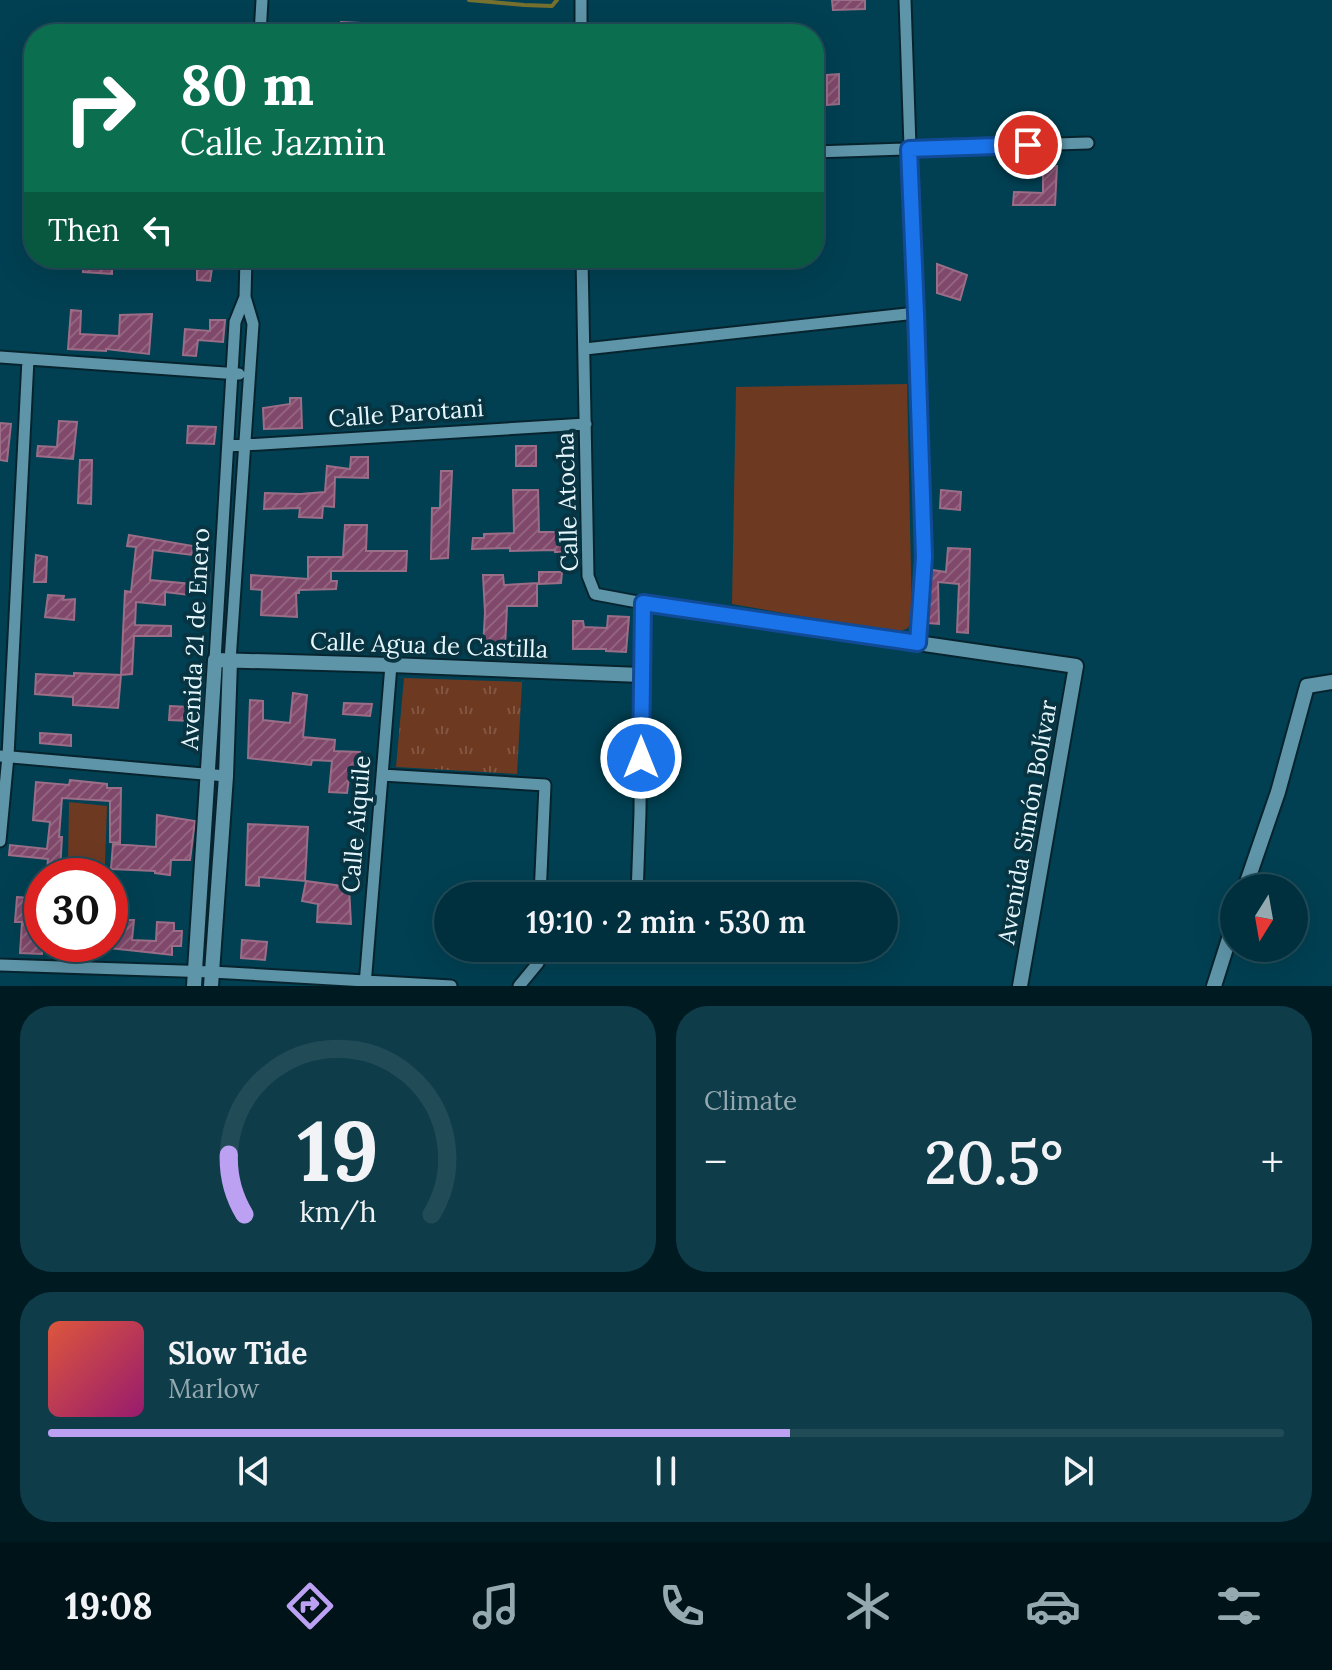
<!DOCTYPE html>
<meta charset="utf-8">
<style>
body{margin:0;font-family:Lora,serif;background:#0e3c49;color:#f1f3f6;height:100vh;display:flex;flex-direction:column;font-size:30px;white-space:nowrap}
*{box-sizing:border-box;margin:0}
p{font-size:26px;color:#95a9b0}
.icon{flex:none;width:44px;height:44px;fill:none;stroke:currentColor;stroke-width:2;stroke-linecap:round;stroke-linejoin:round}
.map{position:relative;height:986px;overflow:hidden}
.panel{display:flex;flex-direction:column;gap:20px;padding:20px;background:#001a22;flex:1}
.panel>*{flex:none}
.banner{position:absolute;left:24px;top:24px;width:800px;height:244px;border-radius:32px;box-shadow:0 8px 32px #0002,0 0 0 2px #224b58;background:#0b6e4f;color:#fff;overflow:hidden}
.needle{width:52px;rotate:191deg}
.tools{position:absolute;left:1220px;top:874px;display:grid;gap:16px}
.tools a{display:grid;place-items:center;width:88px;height:88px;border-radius:50%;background:#00303e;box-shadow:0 8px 32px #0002,0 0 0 2px #224b58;font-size:40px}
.speed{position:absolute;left:24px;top:858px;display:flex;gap:16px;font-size:40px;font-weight:700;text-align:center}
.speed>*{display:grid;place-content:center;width:104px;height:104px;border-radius:50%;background:#00303e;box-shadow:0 8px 32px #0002,0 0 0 2px #224b58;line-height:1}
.speed .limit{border:12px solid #d22;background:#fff;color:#111}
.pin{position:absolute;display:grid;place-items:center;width:68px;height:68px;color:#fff;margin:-34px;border:4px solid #fff;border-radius:50%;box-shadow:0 2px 8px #0007}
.me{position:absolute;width:88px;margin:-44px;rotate:0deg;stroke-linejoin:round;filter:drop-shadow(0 0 6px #0008)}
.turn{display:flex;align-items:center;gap:28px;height:168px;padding:0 24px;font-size:36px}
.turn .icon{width:104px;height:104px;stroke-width:2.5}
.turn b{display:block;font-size:56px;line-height:68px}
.then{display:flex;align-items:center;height:76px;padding:0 24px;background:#0003;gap:16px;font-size:30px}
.big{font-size:60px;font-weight:600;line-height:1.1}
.panel .card{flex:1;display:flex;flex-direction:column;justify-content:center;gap:12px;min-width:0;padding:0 28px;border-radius:32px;background:#0e3c49}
.panel .dial{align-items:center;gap:0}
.dial svg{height:208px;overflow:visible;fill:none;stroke:#224b58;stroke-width:7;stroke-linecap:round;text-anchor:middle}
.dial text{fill:#f1f3f6;stroke:none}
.song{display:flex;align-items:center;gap:24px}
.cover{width:96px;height:96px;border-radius:12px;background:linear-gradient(135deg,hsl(10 70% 55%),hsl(320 70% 35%))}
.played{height:8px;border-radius:4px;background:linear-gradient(90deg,#bca0f2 60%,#224b58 60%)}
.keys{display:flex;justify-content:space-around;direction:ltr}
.heat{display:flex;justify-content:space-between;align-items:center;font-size:44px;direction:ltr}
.panel .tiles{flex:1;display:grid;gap:20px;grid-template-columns:1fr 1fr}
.card:last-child{grid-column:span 2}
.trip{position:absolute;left:434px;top:882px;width:464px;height:80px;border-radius:40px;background:#00303e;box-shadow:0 8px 32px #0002,0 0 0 2px #224b58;font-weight:600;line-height:80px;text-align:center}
.dock{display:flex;height:128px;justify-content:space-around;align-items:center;background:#001319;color:#95a9b0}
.dock .icon{width:56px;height:56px}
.dock .active{color:#bca0f2}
.dock b{font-size:36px;color:#f1f3f6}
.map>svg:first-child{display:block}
.green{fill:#6e3921}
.park{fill:url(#park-tufts)}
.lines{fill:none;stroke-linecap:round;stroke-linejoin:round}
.stream{stroke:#77712f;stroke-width:4}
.building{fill:url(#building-hatch);stroke:#9a6e87;stroke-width:2}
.minor-casing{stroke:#07242e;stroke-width:15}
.tertiary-casing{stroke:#07242e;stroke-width:18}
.minor{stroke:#5f95a9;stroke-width:11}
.tertiary{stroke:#5f95a9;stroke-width:14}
.route-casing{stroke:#114b97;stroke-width:20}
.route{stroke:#1a73e8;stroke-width:14}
.labels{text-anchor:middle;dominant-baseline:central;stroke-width:8;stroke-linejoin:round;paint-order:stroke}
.street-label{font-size:24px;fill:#e6f6fd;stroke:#083442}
</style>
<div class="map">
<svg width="1332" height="986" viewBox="0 0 1332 986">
<defs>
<pattern id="park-tufts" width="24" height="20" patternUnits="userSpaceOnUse" patternTransform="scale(2)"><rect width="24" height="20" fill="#6e3921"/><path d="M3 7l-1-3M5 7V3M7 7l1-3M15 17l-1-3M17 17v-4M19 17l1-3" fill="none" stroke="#835642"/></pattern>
<pattern id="building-hatch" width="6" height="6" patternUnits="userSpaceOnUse" patternTransform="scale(2)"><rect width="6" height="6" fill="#80486a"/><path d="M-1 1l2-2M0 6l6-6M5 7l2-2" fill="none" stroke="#926380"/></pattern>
</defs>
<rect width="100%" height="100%" fill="#004052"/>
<path class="green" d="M907 384 912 619 908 628 897 633 732 604 736 387Z
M69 802 107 806 105 865 68 864Z"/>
<path class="park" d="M404 678 522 682 517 774 396 767Z"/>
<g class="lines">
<path class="stream" d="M469 0 524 5 552 6 557 0"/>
</g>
<path class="building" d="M832 0H865V9L833 10Z
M341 22 379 24 378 34 340 33Z
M839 74V104L827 105V75Z
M1057 166 1055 205H1013L1014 192 1043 193V167Z
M84 258H112V274L83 272Z
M161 258H201V261L213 262 210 281 197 280V269L160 266Z
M937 264 967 275 960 300 937 293Z
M71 310 81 311 80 334 119 336 120 315 152 314 149 354 106 349V351L68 349Z
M210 320H225L223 342 198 340 196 356 183 355 185 329 210 331Z
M290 398H301L302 428 264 429 263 408 290 404Z
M59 421 77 422 73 459 37 456 38 446 57 447Z
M0 423 11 424 7 461 0 460Z
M188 426 216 427 214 444 187 443Z
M516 446H536V466H516Z
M351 457H368V478L335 477 334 507 323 506 322 518 299 517 300 508 264 509 265 493 300 494 325 492 327 466 350 469Z
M80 460H92L91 504 78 503Z
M441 471H452L448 558 431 559 432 508H440Z
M513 490H538L539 532H577L578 552H555V550L510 551V548L472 549 473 538H484V534L514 533Z
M941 490 961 492 960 510 940 508Z
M345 525H367L366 551H407L406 571H331V581H337L336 589 299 590V593H296L297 617 261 615 262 590 251 589V575L308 579V557H343Z
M129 535 193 546 192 555 153 550 150 580 192 584 189 595 165 592V605L136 602 135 625 171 626V636H134L132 674 121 675 125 591 131 592 136 547 127 546Z
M948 548 970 549 968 633 957 632 959 584 938 582 939 624 928 623 932 570 946 572Z
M36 555 47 557 46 582H34Z
M193 569 210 570 209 590H192Z
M539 572H562L561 583 539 584Z
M483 575H503L504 585 537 583V606H507L505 648 483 647 485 613Z
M48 595 64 596 63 600 75 599 74 620 45 617Z
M608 616 629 617 626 652 606 651V649H573V621H583L584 627 607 628Z
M74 673 121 675 118 708 73 705V697L35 694 36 674 74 676Z
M293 693 307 695 303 737 335 740 334 751 360 752 359 771H350L347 793 329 792 332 761 312 760 311 765 248 758 250 700 263 701V720L290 723Z
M344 703 372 704 370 716 343 714Z
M170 706 190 707 189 721 169 720Z
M40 733 71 735V746L40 743Z
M70 780 107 784V788H121L120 843 110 842V801L62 798 59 837H62L60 870 47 869 48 859 9 855 10 845 47 849 50 822 33 820 36 782 69 785Z
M157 815 195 821 190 860H171L170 875 155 873V871L111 869 113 844 156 847Z
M248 824 308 827 305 881 259 877V886L246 885Z
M306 881 349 887 351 924 317 922 318 904 302 901Z
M17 897 41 899 39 933H42V954L20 953 22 922H15Z
M110 920H134L132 940 156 941 157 922 174 923V931H182L181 946H172V955L110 948Z
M242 940 267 942 265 960 241 958Z"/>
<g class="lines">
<defs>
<path id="minor" d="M905 0 924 557 918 643
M260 34 262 0
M581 34V0
M814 152 1088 143
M582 258 588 576 595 594 643 603
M585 349 916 313
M0 357 239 374
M228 446 586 424
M215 660 235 322 245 297 246 258
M230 661 253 324 245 297
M0 756 226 776
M382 775 545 785 540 896
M0 841 8 756 28 359
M637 896 640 812 641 675
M0 965 212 972 451 986
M365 985 391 665
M519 986 538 963V948"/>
<path id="tertiary" d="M1245 888 1278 792 1307 686 1332 682
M194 986 215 660 391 665 641 675 643 603 1076 666 1020 986
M211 986 226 776 230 661
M1214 986 1234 923"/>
</defs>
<use href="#minor" class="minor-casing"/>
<use href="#tertiary" class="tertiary-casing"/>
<use href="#minor" class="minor"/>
<use href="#tertiary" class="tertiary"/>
</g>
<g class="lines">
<defs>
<path id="route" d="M641 758 643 603 918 643 924 557 916 313 909 149 1028 145"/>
</defs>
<use href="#route" class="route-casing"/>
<use href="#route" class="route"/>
</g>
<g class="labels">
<g class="street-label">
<text transform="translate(406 413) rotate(-4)">Calle Parotani</text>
<text transform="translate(567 502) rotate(-92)">Calle Atocha</text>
<text transform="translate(195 639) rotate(-87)">Avenida 21 de Enero</text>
<text transform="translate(429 645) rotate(2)">Calle Agua de Castilla</text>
<text transform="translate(1027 822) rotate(-80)">Avenida Simón Bolívar</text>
<text transform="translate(356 824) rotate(-85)">Calle Aiquile</text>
</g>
</g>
</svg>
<div class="tools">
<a><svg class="needle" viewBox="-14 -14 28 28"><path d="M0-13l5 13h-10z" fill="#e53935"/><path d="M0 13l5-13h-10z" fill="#95a9b0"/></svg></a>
</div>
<div class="speed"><div class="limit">30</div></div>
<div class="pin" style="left:1028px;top:145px;background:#d93025"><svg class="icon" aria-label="arrive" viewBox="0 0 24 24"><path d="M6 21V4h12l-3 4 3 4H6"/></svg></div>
<svg class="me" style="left:641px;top:758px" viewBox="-20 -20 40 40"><circle r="17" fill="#1a73e8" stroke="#fff" stroke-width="3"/><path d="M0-11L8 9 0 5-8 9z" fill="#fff"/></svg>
<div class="trip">19:10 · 2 min · 530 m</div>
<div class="banner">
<div class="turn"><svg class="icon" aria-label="right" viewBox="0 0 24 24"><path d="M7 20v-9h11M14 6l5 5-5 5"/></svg><div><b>80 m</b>Calle Jazmin</div></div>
<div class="then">Then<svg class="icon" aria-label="left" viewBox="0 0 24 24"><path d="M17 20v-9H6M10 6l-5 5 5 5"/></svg></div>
</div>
</div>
<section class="panel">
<div class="tiles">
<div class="card dial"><svg viewBox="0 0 100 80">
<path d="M14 69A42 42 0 1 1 86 69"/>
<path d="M14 69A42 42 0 0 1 8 46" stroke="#bca0f2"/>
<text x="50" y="56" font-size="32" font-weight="700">19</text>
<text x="50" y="72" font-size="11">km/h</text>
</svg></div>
<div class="card"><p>Climate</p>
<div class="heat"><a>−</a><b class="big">20.5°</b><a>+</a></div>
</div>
<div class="card">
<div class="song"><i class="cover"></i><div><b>Slow Tide</b><p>Marlow</p></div></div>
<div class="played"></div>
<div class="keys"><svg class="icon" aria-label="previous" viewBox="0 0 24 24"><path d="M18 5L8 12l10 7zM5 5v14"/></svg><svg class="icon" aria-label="pause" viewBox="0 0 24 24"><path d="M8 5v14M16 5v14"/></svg><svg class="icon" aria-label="next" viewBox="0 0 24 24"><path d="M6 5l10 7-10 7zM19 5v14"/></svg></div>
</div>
</div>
</section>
<nav class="dock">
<b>19:08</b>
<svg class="icon active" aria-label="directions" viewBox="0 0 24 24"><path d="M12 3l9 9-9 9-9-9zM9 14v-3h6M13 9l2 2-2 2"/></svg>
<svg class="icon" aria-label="music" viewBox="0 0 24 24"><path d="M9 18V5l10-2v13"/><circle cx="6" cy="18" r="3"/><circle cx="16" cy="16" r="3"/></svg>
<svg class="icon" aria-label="phone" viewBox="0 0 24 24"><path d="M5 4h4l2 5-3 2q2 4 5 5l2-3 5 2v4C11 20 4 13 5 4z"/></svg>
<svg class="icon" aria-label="climate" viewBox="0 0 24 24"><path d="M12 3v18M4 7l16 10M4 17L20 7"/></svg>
<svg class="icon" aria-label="car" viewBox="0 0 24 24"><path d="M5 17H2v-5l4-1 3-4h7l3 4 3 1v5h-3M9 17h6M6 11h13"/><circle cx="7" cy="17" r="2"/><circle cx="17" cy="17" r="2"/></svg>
<svg class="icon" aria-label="filters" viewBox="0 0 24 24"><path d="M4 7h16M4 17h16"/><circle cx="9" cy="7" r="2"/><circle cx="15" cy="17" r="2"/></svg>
</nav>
